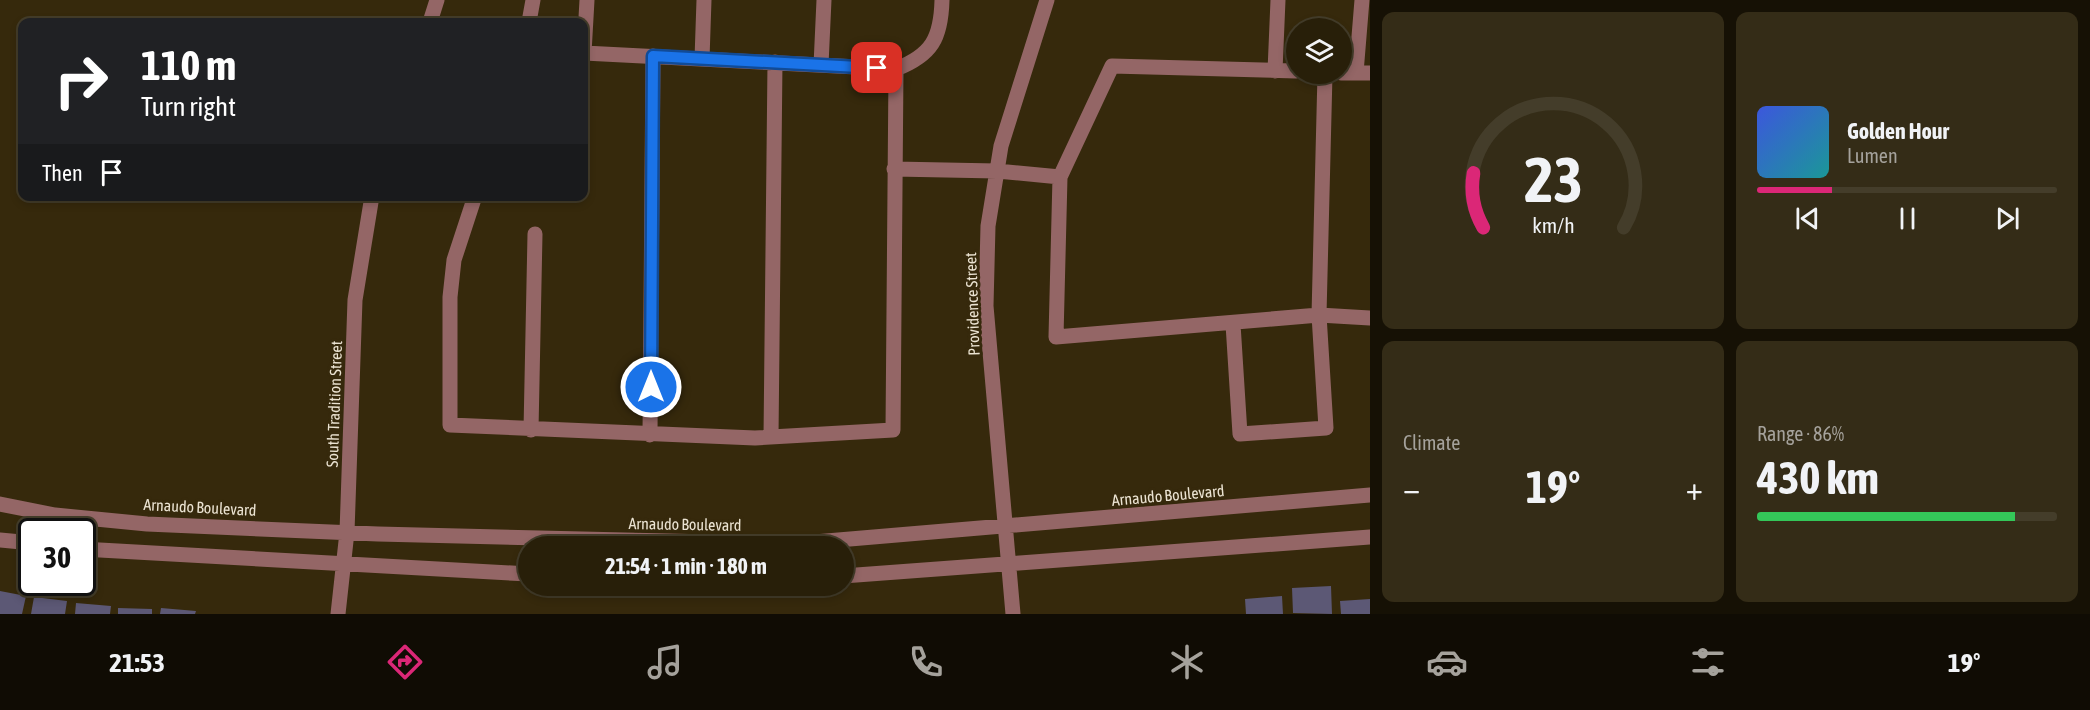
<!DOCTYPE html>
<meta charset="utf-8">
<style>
body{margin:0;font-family:"Asap Condensed",sans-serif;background:#342c17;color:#f1f3f6;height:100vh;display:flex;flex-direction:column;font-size:22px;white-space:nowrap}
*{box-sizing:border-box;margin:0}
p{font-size:20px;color:#a5a29c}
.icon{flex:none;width:33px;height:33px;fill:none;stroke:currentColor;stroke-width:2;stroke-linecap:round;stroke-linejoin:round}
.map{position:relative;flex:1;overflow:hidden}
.side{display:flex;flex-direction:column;gap:12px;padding:12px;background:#161105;width:720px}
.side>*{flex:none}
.top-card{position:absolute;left:18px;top:18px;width:570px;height:183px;border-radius:12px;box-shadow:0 3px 9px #0003,0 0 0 2px #443d2a;background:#202124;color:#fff;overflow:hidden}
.controls{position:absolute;left:1286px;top:18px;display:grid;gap:12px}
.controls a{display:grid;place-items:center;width:66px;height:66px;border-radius:50%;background:#281f09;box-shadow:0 3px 9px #0003,0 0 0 2px #443d2a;font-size:30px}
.speed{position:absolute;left:18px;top:518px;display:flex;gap:12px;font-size:30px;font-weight:700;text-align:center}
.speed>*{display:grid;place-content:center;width:78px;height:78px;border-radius:50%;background:#281f09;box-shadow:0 3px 9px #0003,0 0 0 2px #443d2a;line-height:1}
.speed .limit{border:3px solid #111;border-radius:9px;background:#fff;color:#111}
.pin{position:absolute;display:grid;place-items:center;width:51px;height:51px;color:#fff;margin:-26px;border-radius:12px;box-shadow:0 3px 9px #0006}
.me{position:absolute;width:66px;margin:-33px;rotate:0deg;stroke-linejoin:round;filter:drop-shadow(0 0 4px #0008)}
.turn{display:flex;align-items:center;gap:21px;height:126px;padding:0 24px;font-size:27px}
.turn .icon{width:78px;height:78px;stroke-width:2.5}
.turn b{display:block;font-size:42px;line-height:51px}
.then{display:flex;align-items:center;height:57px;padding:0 24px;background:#0003;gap:12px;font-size:22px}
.big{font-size:45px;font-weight:700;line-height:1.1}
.side .widget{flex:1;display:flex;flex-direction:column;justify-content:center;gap:9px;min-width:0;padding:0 21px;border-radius:12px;background:#342c17}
.side .dial{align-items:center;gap:0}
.dial svg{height:156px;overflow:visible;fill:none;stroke:#443d2a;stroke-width:7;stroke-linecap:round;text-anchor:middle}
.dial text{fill:#f1f3f6;stroke:none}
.song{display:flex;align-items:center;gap:18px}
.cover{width:72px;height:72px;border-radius:9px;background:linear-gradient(135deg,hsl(230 70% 55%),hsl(180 70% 35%))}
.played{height:6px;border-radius:3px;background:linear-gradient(90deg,#db2777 25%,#443d2a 25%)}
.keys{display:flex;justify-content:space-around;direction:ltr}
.heat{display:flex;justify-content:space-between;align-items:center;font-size:33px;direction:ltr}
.charge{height:9px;border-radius:4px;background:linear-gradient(90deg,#34c759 86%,#443d2a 0)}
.side .tiles{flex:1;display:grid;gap:12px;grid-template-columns:repeat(2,1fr)}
.trip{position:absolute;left:518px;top:536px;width:336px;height:60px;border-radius:30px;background:#281f09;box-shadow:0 3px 9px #0003,0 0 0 2px #443d2a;font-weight:700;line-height:60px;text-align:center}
.dock{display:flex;height:96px;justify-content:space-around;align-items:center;background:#100c04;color:#a5a29c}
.dock .icon{width:42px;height:42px}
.dock .active{color:#db2777}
.dock b{font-size:27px;color:#f1f3f6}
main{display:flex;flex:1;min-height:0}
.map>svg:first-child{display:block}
.building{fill:#5c5875}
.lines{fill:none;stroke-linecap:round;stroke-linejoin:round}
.minor{stroke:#946666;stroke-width:15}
.route-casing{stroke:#114b97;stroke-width:15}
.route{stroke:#1a73e8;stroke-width:10}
.labels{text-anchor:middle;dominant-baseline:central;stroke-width:6;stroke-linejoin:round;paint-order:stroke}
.street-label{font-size:16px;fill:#ebe3d2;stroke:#36290c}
</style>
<main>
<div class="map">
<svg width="1370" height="614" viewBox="0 0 1370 614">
<rect width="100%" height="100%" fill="#36290c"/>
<path class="building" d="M1331 586 1332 614 1293 613 1292 588Z
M0 591 26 596 22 614H0Z
M1282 596 1283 614H1246L1245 599Z
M34 597 67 601 65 614H31Z
M1370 599V614H1341L1340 601Z
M76 603 111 606 110 614H75Z
M118 608 152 609V614H118Z
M161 608 196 611 195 614H160Z"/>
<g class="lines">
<path class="minor" d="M430 22 437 0
M529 22 533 0
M584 53 587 0
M702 59 704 0
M821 65 824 0
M896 69C932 55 941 38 942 0
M1275 71 1278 0
M1296 71 1112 66 1060 177 1056 337 1319 315 1370 318
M1341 73H1370
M1356 73 1362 0
M894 169 997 171 1060 177
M475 196 454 260 450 297V425L755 438 893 430 896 69 584 53
M1233 324 1240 434 1326 428 1319 315 1325 74
M531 430 535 234
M650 435 653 56
M771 437 775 62
M0 504 55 515 147 524 378 534 791 544 1370 495
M0 540 32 543
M82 549 528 574
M843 576 1370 537
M338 614 347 532 355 300 372 196
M1013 614 986 306 988 226 1001 146 1047 0"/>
</g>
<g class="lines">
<defs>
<path id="route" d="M651 387 653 56 877 68"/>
</defs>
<use href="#route" class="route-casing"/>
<use href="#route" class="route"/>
</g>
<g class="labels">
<g class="street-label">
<text transform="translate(972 304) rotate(-92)">Providence Street</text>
<text transform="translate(334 404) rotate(-88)">South Tradition Street</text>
<text transform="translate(1168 495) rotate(-5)">Arnaudo Boulevard</text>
<text transform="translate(200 507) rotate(3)">Arnaudo Boulevard</text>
<text transform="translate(685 524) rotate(1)">Arnaudo Boulevard</text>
</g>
</g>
</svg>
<div class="controls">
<a><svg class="icon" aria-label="layers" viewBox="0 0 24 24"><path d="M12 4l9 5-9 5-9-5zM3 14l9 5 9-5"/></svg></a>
</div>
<div class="speed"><div class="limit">30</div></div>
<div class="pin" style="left:877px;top:68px;background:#d93025"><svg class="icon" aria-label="arrive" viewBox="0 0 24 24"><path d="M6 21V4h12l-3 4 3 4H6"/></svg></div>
<svg class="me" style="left:651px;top:387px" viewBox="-20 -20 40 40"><circle r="17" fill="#1a73e8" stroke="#fff" stroke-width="3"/><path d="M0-11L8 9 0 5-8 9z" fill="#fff"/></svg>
<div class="trip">21:54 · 1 min · 180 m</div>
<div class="top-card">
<div class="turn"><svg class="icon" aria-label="right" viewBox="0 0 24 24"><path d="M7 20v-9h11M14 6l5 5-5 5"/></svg><div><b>110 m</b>Turn right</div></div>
<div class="then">Then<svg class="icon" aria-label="arrive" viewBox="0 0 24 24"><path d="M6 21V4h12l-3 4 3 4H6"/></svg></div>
</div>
</div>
<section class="side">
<div class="tiles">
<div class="widget dial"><svg viewBox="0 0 100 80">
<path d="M14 69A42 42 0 1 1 86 69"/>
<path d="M14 69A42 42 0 0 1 9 41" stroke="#db2777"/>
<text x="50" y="56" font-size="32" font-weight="700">23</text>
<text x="50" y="72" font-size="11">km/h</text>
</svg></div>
<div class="widget">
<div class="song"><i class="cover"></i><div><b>Golden Hour</b><p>Lumen</p></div></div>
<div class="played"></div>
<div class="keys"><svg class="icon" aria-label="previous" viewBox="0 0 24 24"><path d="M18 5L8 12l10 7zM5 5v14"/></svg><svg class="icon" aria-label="pause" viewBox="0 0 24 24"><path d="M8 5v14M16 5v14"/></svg><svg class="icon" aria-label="next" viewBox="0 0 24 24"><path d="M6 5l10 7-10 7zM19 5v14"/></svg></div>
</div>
<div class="widget"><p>Climate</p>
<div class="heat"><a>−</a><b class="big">19°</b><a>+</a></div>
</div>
<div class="widget"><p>Range · 86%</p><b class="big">430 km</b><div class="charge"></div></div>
</div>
</section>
</main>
<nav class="dock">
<b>21:53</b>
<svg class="icon active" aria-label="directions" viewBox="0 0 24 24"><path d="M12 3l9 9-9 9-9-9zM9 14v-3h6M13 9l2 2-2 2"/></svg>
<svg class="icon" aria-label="music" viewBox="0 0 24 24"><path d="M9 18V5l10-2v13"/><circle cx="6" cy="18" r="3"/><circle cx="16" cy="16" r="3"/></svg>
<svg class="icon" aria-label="phone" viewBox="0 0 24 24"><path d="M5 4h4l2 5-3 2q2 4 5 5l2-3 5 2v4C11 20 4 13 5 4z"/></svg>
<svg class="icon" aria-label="climate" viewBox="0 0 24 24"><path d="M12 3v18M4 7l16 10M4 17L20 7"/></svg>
<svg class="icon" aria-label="car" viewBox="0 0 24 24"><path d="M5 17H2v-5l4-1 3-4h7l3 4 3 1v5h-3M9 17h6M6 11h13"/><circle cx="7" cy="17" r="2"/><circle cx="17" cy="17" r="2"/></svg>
<svg class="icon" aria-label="filters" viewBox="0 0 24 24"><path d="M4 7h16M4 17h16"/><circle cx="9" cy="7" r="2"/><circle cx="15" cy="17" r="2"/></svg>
<b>19°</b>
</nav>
